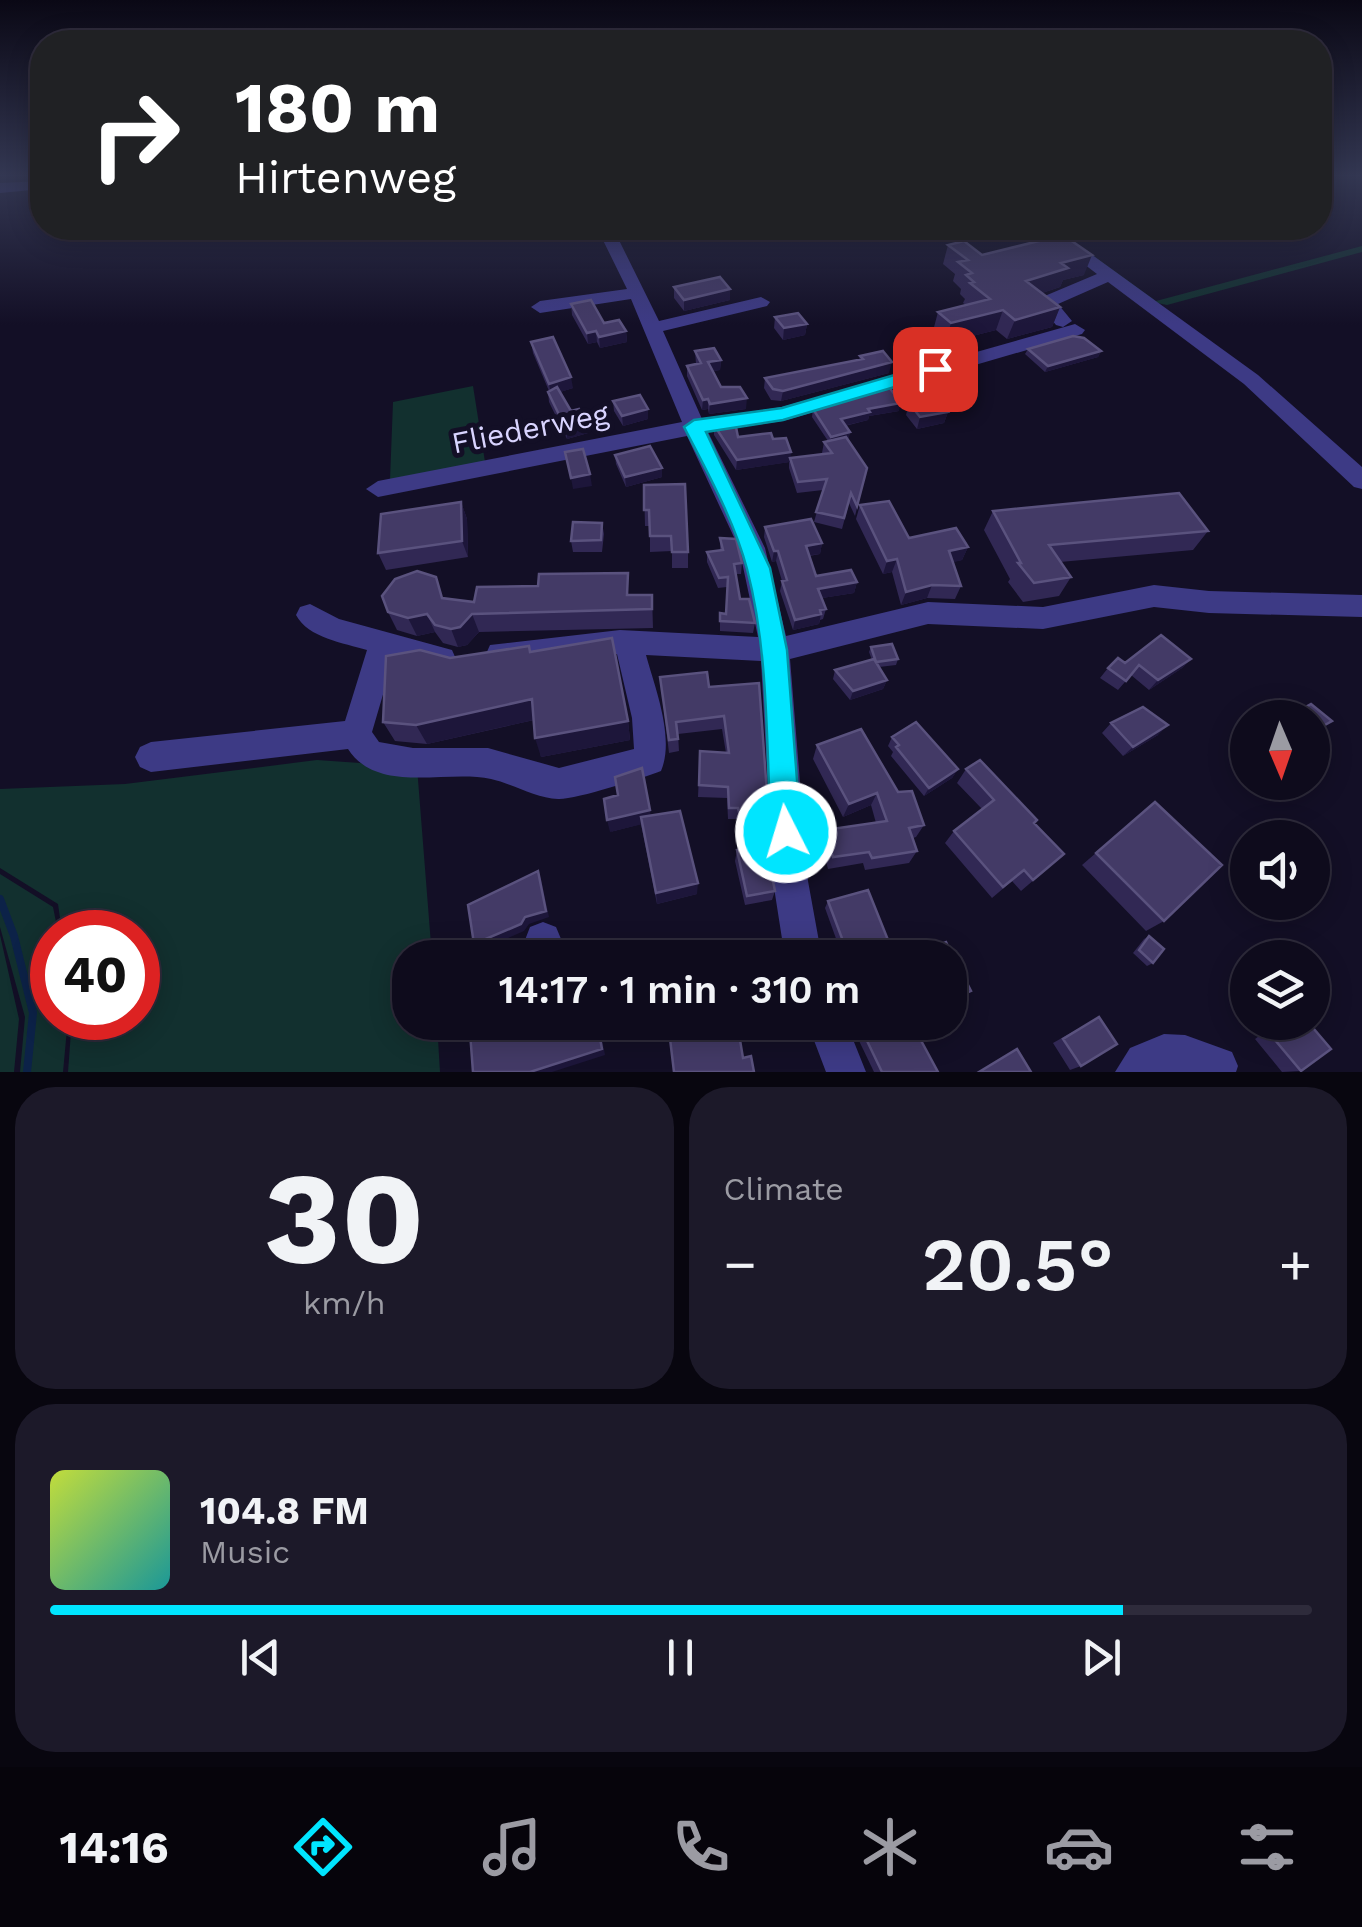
<!DOCTYPE html>
<meta charset="utf-8">
<style>
body{margin:0;font-family:"Work Sans",sans-serif;background:#1c1929;color:#f1f3f6;height:100vh;display:flex;flex-direction:column;font-size:38px;white-space:nowrap}
*{box-sizing:border-box;margin:0}
p{font-size:32px;color:#9b9ba3}
.icon{flex:none;width:55px;height:55px;fill:none;stroke:currentColor;stroke-width:2;stroke-linecap:round;stroke-linejoin:round}
.map{position:relative;height:1072px;overflow:hidden}
.drawer{display:flex;flex-direction:column;gap:15px;padding:15px;background:#08060f;flex:1}
.drawer>*{flex:none}
.top-card{position:absolute;left:30px;top:30px;width:1302px;height:210px;border-radius:40px;box-shadow:0 5px 25px #0003,0 0 0 2px #2e2b3b;background:#202124;color:#fff;overflow:hidden}
.needle{width:65px;rotate:178deg}
.tools{position:absolute;left:1230px;top:700px;display:grid;gap:20px}
.tools a{display:grid;place-items:center;width:100px;height:100px;border-radius:50%;background:#0e0b1c;box-shadow:0 5px 25px #0003,0 0 0 2px #2e2b3b;font-size:50px}
.speed{position:absolute;left:30px;top:910px;display:flex;gap:20px;font-size:50px;font-weight:700;text-align:center}
.speed>*{display:grid;place-content:center;width:130px;height:130px;border-radius:50%;background:#0e0b1c;box-shadow:0 5px 25px #0003,0 0 0 2px #2e2b3b;line-height:1}
.speed .limit{border:15px solid #d22;background:#fff;color:#111}
.pin{position:absolute;display:grid;place-items:center;width:85px;height:85px;color:#fff;margin:-42px;border-radius:20px;box-shadow:0 5px 15px #0006}
.me{position:absolute;width:110px;margin:-55px;rotate:355deg;stroke-linejoin:round;filter:drop-shadow(0 0 8px #0008)}
.turn{display:flex;align-items:center;gap:35px;height:210px;padding:0 40px;font-size:45px}
.turn .icon{width:130px;height:130px;stroke-width:2.5}
.turn b{display:block;font-size:70px;line-height:85px}
.big{font-size:75px;font-weight:600;line-height:1.1}
.drawer .tile{flex:1;display:flex;flex-direction:column;justify-content:center;gap:15px;min-width:0;padding:0 35px;border-radius:40px;background:#1c1929}
.drawer .dial{align-items:center;gap:0}
.dial b{font-size:130px;line-height:1}
.song{display:flex;align-items:center;gap:30px}
.cover{width:120px;height:120px;border-radius:15px;background:linear-gradient(135deg,hsl(70 70% 55%),hsl(180 70% 35%))}
.played{height:10px;border-radius:5px;background:linear-gradient(90deg,#00e5ff 85%,#2e2b3b 85%)}
.keys{display:flex;justify-content:space-around;direction:ltr}
.heat{display:flex;justify-content:space-between;align-items:center;font-size:55px;direction:ltr}
.drawer .tiles{flex:1;display:grid;gap:15px;grid-template-columns:1fr 1fr}
.tile:last-child{grid-column:span 2}
.trip{position:absolute;left:392px;top:940px;width:575px;height:100px;border-radius:40px;background:#0e0b1c;box-shadow:0 5px 25px #0003,0 0 0 2px #2e2b3b;font-weight:600;line-height:100px;text-align:center}
.tab-bar{display:flex;height:160px;justify-content:space-around;align-items:center;background:#06040b;color:#9b9ba3}
.tab-bar .icon{width:70px;height:70px}
.tab-bar .selected{color:#00e5ff}
.tab-bar b{font-size:45px;color:#f1f3f6}
.map>svg:first-child{display:block}
.green{fill:#12302f}
.lines{fill:none;stroke-linecap:round;stroke-linejoin:round}
.stream{stroke:#0c2248;stroke-width:8}
.minor{fill:#3d3a85;fill-rule:evenodd}
.wall{fill:#312854}
.shaded-wall{fill:#1d163a}
.building{fill:#433a66;stroke:#5a527e;stroke-width:2.5}
.route{fill:#00e5ff;stroke:#0095a6;stroke-width:2.5}
.labels{text-anchor:middle;dominant-baseline:central;stroke-width:10;stroke-linejoin:round;paint-order:stroke}
.street-label{font-size:30px;fill:#d9d4ff;stroke:#130f26}
</style>
<div class="map">
<svg width="1362" height="1072" viewBox="0 0 1362 1072">
<rect width="100%" height="100%" fill="#130f26"/>
<path class="green" d="M1047 228H1055L1156 301 1362 246V252L1167 305 1148 301Z
M473 386 485 462 390 480 393 402Z
M317 760 417 767 432 957 410 958V1022L437 1023 440 1072H68L72 1018H138V932H62L58 904 0 868V789L125 784Z
M0 874 53 907 58 932H52V1018H68L63 1072H20L25 1017 0 927Z
M0 935 19 1019 14 1072H0Z"/>
<g class="lines">
<path class="stream" d="M0 899 14 936 33 1013 27 1072"/>
<path class="minor" d="M42 181V189L0 193V183Z
M597 228H613L659 321 761 297 770 302 767 306 663 331 702 419 782 407 1075 324 1085 330 1082 334 783 421 708 432 765 548 786 636 928 602 1043 607 1154 585 1209 591 1362 595V617L1209 613 1154 607 1043 629 928 624 790 659 808 881 822 958H785L773 881 761 661 646 655C655 688 675 738 661 771 642 778 575 800 558 799 536 798 513 784 491 779 446 769 378 795 348 749L151 772 140 767 135 757 140 747 151 742 345 721 367 650C344 643 308 638 296 615L300 607 310 604 339 619 452 650 456 659 452 668 442 671 394 657 372 732 379 742 413 748H488L559 768 634 749 632 718 617 654 500 666 490 663 486 654 490 645 620 630 758 637 739 548 687 436 378 497 366 489 378 481 682 422 631 299 540 313 531 307 540 301 627 289Z
M1037 228H1055L1258 375 1362 467V489L1354 487 1244 384 1108 282 1058 304 1072 321 1063 327 1056 325 1037 302 1040 298 1097 274Z
M543 922 556 927 569 958H532L525 940 530 927Z
M807 1022H846L866 1072H826Z
M1164 1034 1185 1035 1232 1052 1238 1066 1236 1072H1115L1130 1048Z"/>
</g>
<path class="wall" d="M948 245 982 255 1084 275 1063 280 1060 287 1042 293 1060 307 1052 327 1007 339 996 330 945 343 933 331 938 312 966 305 963 303 965 299 960 294 961 289 953 281 955 274 943 264Z
M674 287 730 289V300L684 311 674 298Z
M571 304 604 323 626 331 627 342 600 348 597 342 588 344 572 315Z
M775 317 807 324 805 335 783 340 774 328Z
M531 342 573 388 560 392 571 411 588 433 567 439 549 402 548 392 549 391 533 353Z
M906 342 938 349 934 360 914 366 903 354Z
M1028 349 1101 351 1098 357 1045 372 1025 354Z
M695 351 721 360 720 370 713 371 721 387 746 409 709 414 708 409 702 410 687 376V366L696 364Z
M860 356 889 373 781 401 771 400 764 388 765 378 859 360Z
M613 401 648 409V419L623 426 614 411Z
M909 403 948 412 944 423 917 429 906 415Z
M813 409 899 411 869 416 868 420 845 426 850 432 848 440 867 468 855 516 849 503 842 529 814 522 823 490 797 493 789 468V462L736 470 714 435V425L738 437 773 439 790 458 824 454 822 453 824 442 828 441 812 417Z
M615 455 662 468V477L626 487 616 464Z
M644 485 688 552V568H672V551L650 552V526H645Z
M461 502 467 519 468 557 386 570 378 553Z
M860 505 909 538 968 547 962 560 952 562 961 586 955 599 927 598 901 605 892 572 883 574 856 519Z
M993 511 1208 531 1193 550 1060 562 1071 577 1059 596 1023 602 1008 582 1010 579 984 530Z
M602 523 604 534 602 552H573L571 541Z
M765 527 822 543 820 554 809 556 816 576 857 582 854 593 822 598 826 609 823 619 820 620 819 624 793 630 780 591 782 581 776 561 772 562 764 537Z
M720 538 742 563 741 574H736L740 599 755 623 753 633 720 631V613L726 614 727 587 718 588 707 562V552L720 550Z
M630 595H652L653 628 479 632 467 645 458 647 443 643 435 632 417 636 397 630 388 612 444 598 474 602Z
M529 646 531 651 628 721 630 740 541 757 534 720 427 744 395 741 383 722 450 658Z
M871 647 898 659 896 665 879 667 887 680 883 689 850 700 833 679 835 670 872 660 869 652Z
M1191 659 1182 668 1149 690 1131 675 1118 690 1100 678 1108 668 1125 663Z
M660 677 709 687 768 807 766 819H760L775 891 772 900 745 905 735 861 737 850 743 849 737 819H728L727 798 698 797 700 751 726 753 722 729 678 734 679 751 669 753Z
M1111 723 1158 735 1123 756 1102 733Z
M892 737 958 769 952 778 924 796 891 756 893 752 888 746Z
M817 745 898 792 924 825 916 837 913 838 917 851 909 863 865 870 863 863 828 869 821 842 825 830 876 823 871 805 843 817 813 759Z
M966 769 1034 823 1064 854 1021 891 1012 881 992 898 945 843 954 831 982 809 957 783Z
M1155 802 1164 921 1146 931 1082 865Z
M650 816 697 894 657 904 641 824 610 832Z
M828 901 885 952 864 958H843L825 908Z
M1149 936 1153 963 1147 966 1133 953 1144 939Z
M1099 1017 1081 1066 1070 1070 1053 1043Z
M850 1022H911L938 1072H874Z
M1252 1022H1308L1301 1071 1282 1072 1255 1039 1262 1034Z"/>
<path class="shaded-wall" d="M1092 255 1084 275 1063 280 1060 287 1018 301 1026 281 1061 263Z
M730 289V300L684 311V300Z
M1060 307 1052 327 1007 339 1015 320Z
M1003 310 996 330 945 343 951 323Z
M807 324 805 335 783 340 784 328Z
M596 331 597 342 588 344 587 333Z
M626 331 627 342 600 348 599 337Z
M938 349 934 360 914 366 917 355Z
M1101 351 1098 357 1045 372 1048 366Z
M721 360 720 370 707 372 708 362Z
M892 362 889 373 781 401 783 391Z
M571 377 573 388 551 395 549 384Z
M747 398 746 409 709 414 710 404Z
M708 399V409L702 410 703 400Z
M901 403 899 411 869 416 868 420 839 427 841 419 868 409Z
M648 409V419L623 426 622 416Z
M948 412 944 423 917 429 920 417Z
M587 424 588 433 567 439 566 429Z
M850 432 848 440 830 444 831 437Z
M791 452 790 462 736 470 737 460Z
M662 468V477L626 487 625 477Z
M590 474 592 486 573 489 571 478Z
M461 502 467 519 468 557 462 541Z
M822 543 820 554 804 556 806 546Z
M968 547 962 560 943 565 949 551Z
M774 551H778L776 561 772 562Z
M897 559 892 572 883 574 887 561Z
M857 582 854 593 816 599 818 589Z
M932 585 927 598 901 605 906 592Z
M427 614 435 632 417 636 408 618Z
M472 614 479 632 467 645 458 647 451 629Z
M821 614 819 624 793 630 795 620Z
M1191 659 1182 668 1149 690 1158 680Z
M887 680 883 689 850 700 853 691Z
M532 699 538 719 427 744 416 725Z
M628 721 630 740 541 757 535 738Z
M1168 725 1158 735 1123 756 1133 747Z
M958 769 952 778 924 796 929 788Z
M877 793 871 805 843 817 849 804Z
M650 810 651 822 610 832 607 820Z
M538 871 541 879 549 917 529 924 524 931 479 951 474 944Z
M698 883 697 894 657 904 656 893Z
M890 945 885 952 864 958H849Z
M597 1022H599L605 1055 552 1072H530Z"/>
<path class="building" d="M1063 235 1092 255 1061 263 1068 268 1026 281 1060 307 1015 320 1003 310 951 323 938 312 990 299 970 283 974 282 966 275 972 273 958 262 968 260 948 245 964 241 982 255Z
M720 277 730 289 684 300 674 287Z
M591 300 604 323 619 320 626 331 599 337 596 331 587 333 571 304Z
M798 313 807 324 784 328 775 317Z
M1073 336 1084 338 1101 351 1048 366 1028 349Z
M553 337 571 377 549 384 531 342Z
M928 338 938 349 917 355 906 342Z
M714 348 721 360 708 362 721 387H740L747 398 710 404 708 399 703 400 687 366 701 363 695 351Z
M883 351 892 362 783 391 773 389 765 378 863 359 860 356Z
M557 387 571 411 579 409 587 424 566 429 548 392Z
M889 387 901 403 868 409 870 412 841 419 850 432 831 437 813 409Z
M640 395 648 409 622 416 613 401Z
M930 399 938 400 948 412 920 417 909 403Z
M735 422 738 437 771 433 773 439 786 438 791 452 737 460 714 425Z
M846 437 867 468 857 506 851 493 844 518 816 512 827 479 798 482 790 458 832 453 824 442Z
M650 446 662 468 625 477 615 455Z
M583 449 590 474 571 478 565 452Z
M685 484 688 552H672L671 536H650L649 510H644V485Z
M1179 493 1208 531 1049 545 1071 577 1034 583 1018 563H1021L993 511Z
M889 501 909 538 956 528 968 547 949 551 961 586 932 585 906 592 897 559 887 561 860 505Z
M461 502 462 541 378 553 381 514Z
M811 519 822 543 806 546 816 576 851 570 857 582 818 589 826 609 820 610 821 614 795 620 782 581 787 580 778 551H774L765 527Z
M573 522 602 523 601 540 571 541Z
M720 538 736 539 742 563 734 564 740 599H749L755 623 720 621V613L726 614 728 577 719 578 707 552 723 550Z
M417 571 436 577 442 598 474 602 477 587 538 586 539 574 628 573 627 595H652V609L472 614 460 627 451 629 435 625 427 614 408 618 388 612 382 596 395 579Z
M1161 635 1191 659 1158 680 1139 665 1126 681 1108 668 1118 658 1125 663Z
M612 638 628 721 535 738 532 699 416 725 383 722 386 656 420 650 450 658 529 646 530 652Z
M892 644 898 659 876 662 871 647Z
M874 659 887 680 853 691 835 670Z
M707 672 709 687 759 683 768 807 758 808 775 891 747 896 737 850 747 848 738 808H729L728 787 699 785 700 751 729 753 724 716 676 722 678 739 669 740 660 677Z
M1311 704 1332 721 1312 732V718H1286Z
M1143 707 1168 725 1133 747 1111 723Z
M916 722 958 769 929 788 896 747 899 745 892 737Z
M861 729 898 792 912 791 924 825 909 828 917 851 872 858 869 852 833 857 825 830 887 821 877 793 849 804 817 745Z
M980 760 1037 820 1034 823 1064 854 1033 880 1024 870 1003 887 954 831 994 800 966 769Z
M642 768 650 810 607 820 604 799 618 795 615 777Z
M1155 802 1222 865 1164 921 1096 853Z
M680 811 698 883 656 893 641 817Z
M538 871 546 911 525 917 521 924 474 944 468 905Z
M868 890 890 945 849 957 828 901Z
M1149 936 1164 949 1153 963 1139 950Z
M946 942 971 991 950 1000V958L909 957Z
M1099 1017 1117 1044 1081 1066 1063 1039Z
M503 1022H597L602 1049 530 1072H473L470 1032Z
M668 1022H737L743 1058 751 1056 754 1072H674Z
M858 1022H911L938 1072H882Z
M1272 1022H1308L1331 1049 1301 1071 1270 1034 1278 1030Z
M1017 1049 1031 1072H979Z"/>
<linearGradient id="sky" x2="0" y2="1"><stop stop-color="#0a0815"/><stop offset="0.54" stop-color="#333752"/><stop offset="1" stop-color="#333752" stop-opacity="0"/></linearGradient>
<rect width="1362" height="325" fill="url(#sky)"/>
<path class="route" d="M935 363 944 369 942 373 783 420 706 432 770 568 787 650 801 832 797 843 786 847 775 843 771 832C766 745 769 653 747 569 734 520 707 472 684 427L694 420 782 408Z"/>
<g class="labels">
<g class="street-label">
<text transform="translate(530 428) rotate(-11)">Fliederweg</text>
</g>
</g>
</svg>
<div class="tools">
<a><svg class="needle" viewBox="-14 -14 28 28"><path d="M0-13l5 13h-10z" fill="#e53935"/><path d="M0 13l5-13h-10z" fill="#9b9ba3"/></svg></a>
<a><svg class="icon" aria-label="sound" viewBox="0 0 24 24"><path d="M4 9h4l5-4v14l-5-4H4zM17 9q2 3 0 6"/></svg></a>
<a><svg class="icon" aria-label="layers" viewBox="0 0 24 24"><path d="M12 4l9 5-9 5-9-5zM3 14l9 5 9-5"/></svg></a>
</div>
<div class="speed"><div class="limit">40</div></div>
<div class="pin" style="left:935px;top:369px;background:#d93025"><svg class="icon" aria-label="arrive" viewBox="0 0 24 24"><path d="M6 21V4h12l-3 4 3 4H6"/></svg></div>
<svg class="me" style="left:786px;top:832px" viewBox="-20 -20 40 40"><circle r="17" fill="#00e5ff" stroke="#fff" stroke-width="3"/><path d="M0-11L8 9 0 5-8 9z" fill="#fff"/></svg>
<div class="trip">14:17 · 1 min · 310 m</div>
<div class="top-card">
<div class="turn"><svg class="icon" aria-label="right" viewBox="0 0 24 24"><path d="M7 20v-9h11M14 6l5 5-5 5"/></svg><div><b>180 m</b>Hirtenweg</div></div>
</div>
</div>
<section class="drawer">
<div class="tiles">
<div class="tile dial"><b>30</b><p>km/h</p></div>
<div class="tile"><p>Climate</p>
<div class="heat"><a>−</a><b class="big">20.5°</b><a>+</a></div>
</div>
<div class="tile">
<div class="song"><i class="cover"></i><div><b>104.8 FM</b><p>Music</p></div></div>
<div class="played"></div>
<div class="keys"><svg class="icon" aria-label="previous" viewBox="0 0 24 24"><path d="M18 5L8 12l10 7zM5 5v14"/></svg><svg class="icon" aria-label="pause" viewBox="0 0 24 24"><path d="M8 5v14M16 5v14"/></svg><svg class="icon" aria-label="next" viewBox="0 0 24 24"><path d="M6 5l10 7-10 7zM19 5v14"/></svg></div>
</div>
</div>
</section>
<nav class="tab-bar">
<b>14:16</b>
<svg class="icon selected" aria-label="directions" viewBox="0 0 24 24"><path d="M12 3l9 9-9 9-9-9zM9 14v-3h6M13 9l2 2-2 2"/></svg>
<svg class="icon" aria-label="music" viewBox="0 0 24 24"><path d="M9 18V5l10-2v13"/><circle cx="6" cy="18" r="3"/><circle cx="16" cy="16" r="3"/></svg>
<svg class="icon" aria-label="phone" viewBox="0 0 24 24"><path d="M5 4h4l2 5-3 2q2 4 5 5l2-3 5 2v4C11 20 4 13 5 4z"/></svg>
<svg class="icon" aria-label="climate" viewBox="0 0 24 24"><path d="M12 3v18M4 7l16 10M4 17L20 7"/></svg>
<svg class="icon" aria-label="car" viewBox="0 0 24 24"><path d="M5 17H2v-5l4-1 3-4h7l3 4 3 1v5h-3M9 17h6M6 11h13"/><circle cx="7" cy="17" r="2"/><circle cx="17" cy="17" r="2"/></svg>
<svg class="icon" aria-label="filters" viewBox="0 0 24 24"><path d="M4 7h16M4 17h16"/><circle cx="9" cy="7" r="2"/><circle cx="15" cy="17" r="2"/></svg>
</nav>
